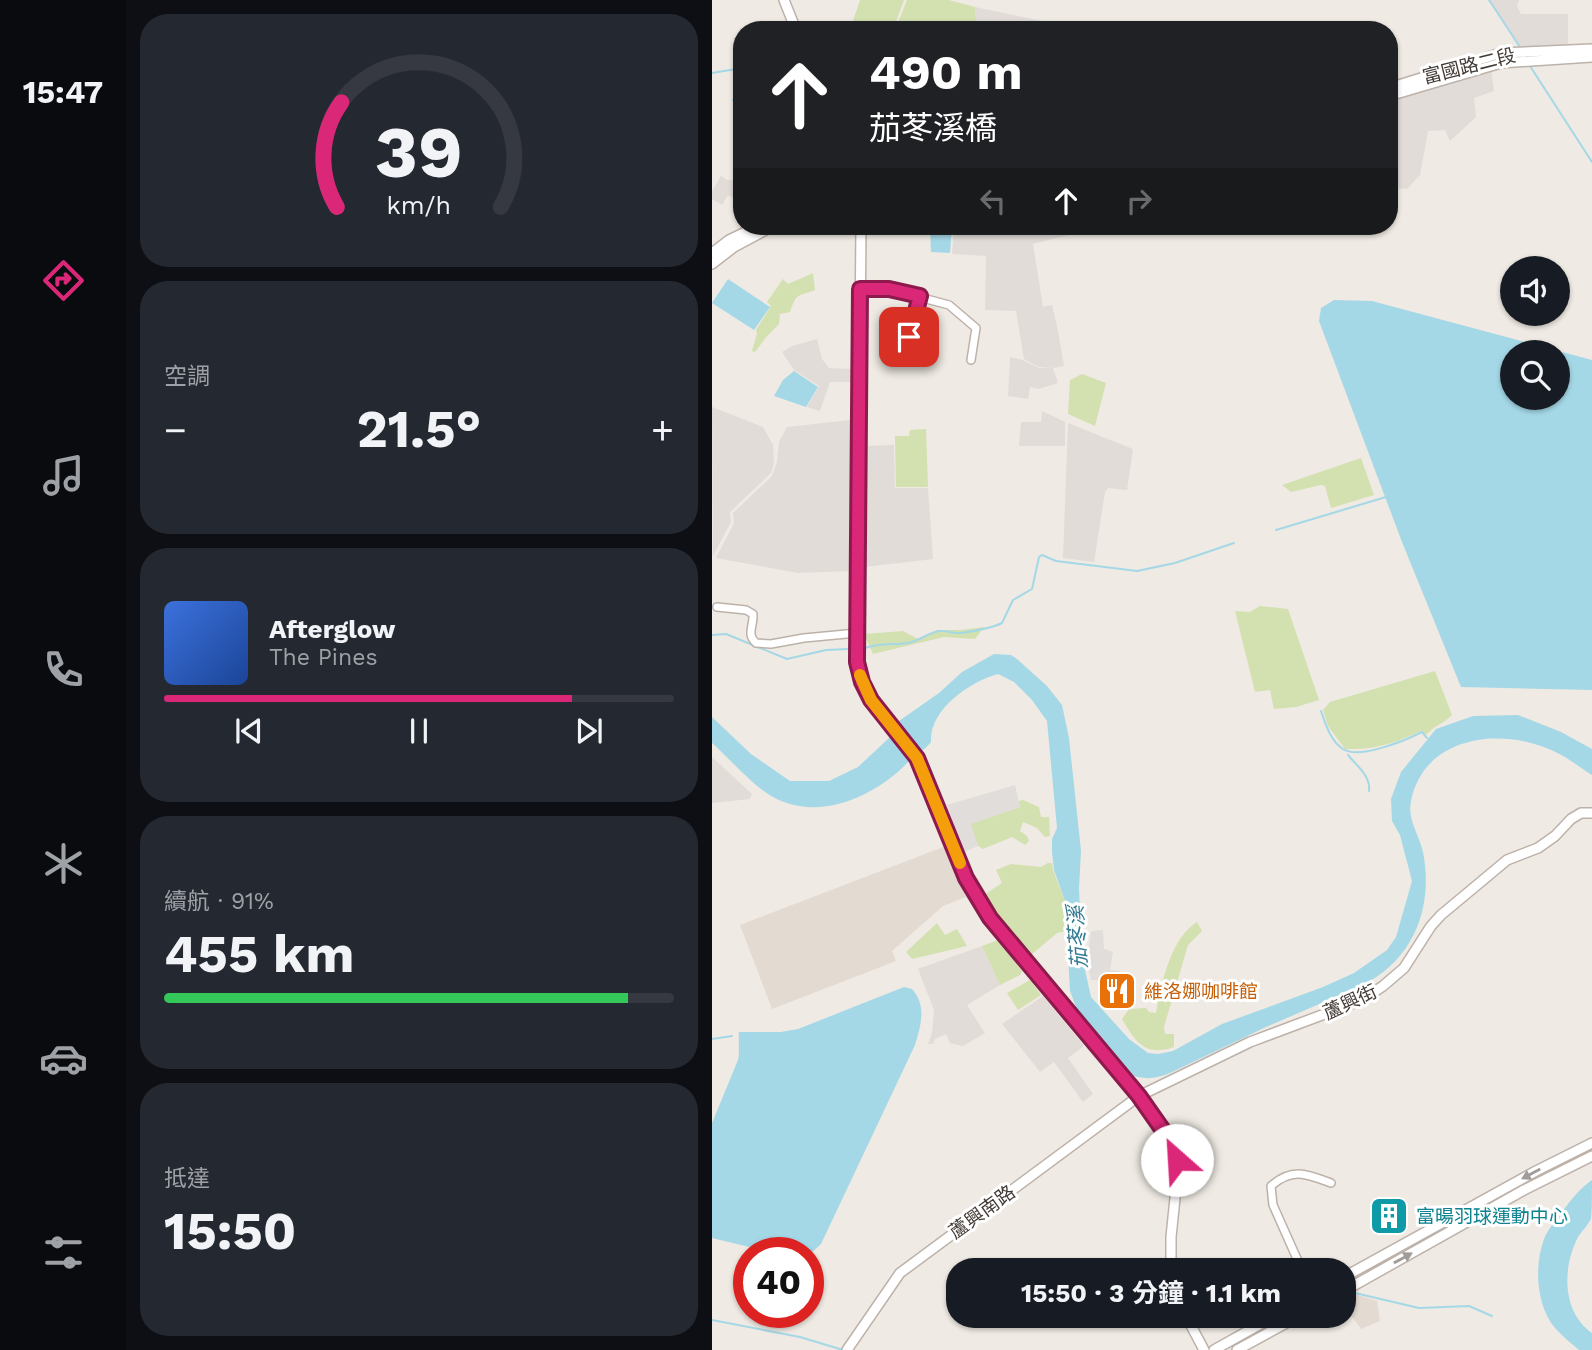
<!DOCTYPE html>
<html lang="zh-TW">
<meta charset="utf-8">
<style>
body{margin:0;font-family:"Work Sans","Noto Sans TC",sans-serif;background:#242831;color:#f1f3f6;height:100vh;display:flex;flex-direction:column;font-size:26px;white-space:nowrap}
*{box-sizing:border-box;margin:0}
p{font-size:23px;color:#9ea1a6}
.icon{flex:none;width:38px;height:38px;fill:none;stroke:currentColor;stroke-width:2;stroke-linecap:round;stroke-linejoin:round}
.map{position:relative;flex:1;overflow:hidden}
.details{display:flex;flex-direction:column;gap:14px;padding:14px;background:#0d0f14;width:586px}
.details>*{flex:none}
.hud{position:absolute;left:21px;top:21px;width:665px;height:214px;border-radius:28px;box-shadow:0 2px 5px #0004;background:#202124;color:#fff;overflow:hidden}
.fabs{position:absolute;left:788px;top:256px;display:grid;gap:14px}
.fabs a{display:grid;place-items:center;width:70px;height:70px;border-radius:50%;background:#171b24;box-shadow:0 2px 5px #0004;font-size:35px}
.speed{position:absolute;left:21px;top:1237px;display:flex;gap:14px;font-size:35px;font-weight:700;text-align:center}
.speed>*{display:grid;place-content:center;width:91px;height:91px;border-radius:50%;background:#171b24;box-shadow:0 2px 5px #0004;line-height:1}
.speed .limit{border:10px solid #d22;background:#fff;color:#111}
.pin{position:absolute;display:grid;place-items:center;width:60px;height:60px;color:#fff;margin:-30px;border-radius:14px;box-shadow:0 4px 10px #0006}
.me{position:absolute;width:77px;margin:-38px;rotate:334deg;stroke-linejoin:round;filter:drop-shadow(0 0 5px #0008)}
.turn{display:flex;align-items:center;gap:24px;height:147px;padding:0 21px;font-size:32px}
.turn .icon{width:91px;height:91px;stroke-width:2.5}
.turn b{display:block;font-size:49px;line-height:60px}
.lanes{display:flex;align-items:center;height:66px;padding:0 21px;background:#0003;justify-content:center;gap:35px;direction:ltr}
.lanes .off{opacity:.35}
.big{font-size:52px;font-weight:700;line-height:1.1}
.details .tile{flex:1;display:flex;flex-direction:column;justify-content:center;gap:10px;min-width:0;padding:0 24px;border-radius:28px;background:#242831}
.details .dial{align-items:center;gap:0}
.dial svg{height:182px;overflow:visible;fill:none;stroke:#363941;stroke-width:7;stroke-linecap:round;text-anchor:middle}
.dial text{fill:#f1f3f6;stroke:none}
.song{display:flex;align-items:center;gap:21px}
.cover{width:84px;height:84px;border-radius:10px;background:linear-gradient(135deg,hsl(220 70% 55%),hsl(220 70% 35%))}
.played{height:7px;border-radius:4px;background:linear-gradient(90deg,#db2777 80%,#363941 80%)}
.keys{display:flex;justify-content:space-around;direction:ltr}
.heat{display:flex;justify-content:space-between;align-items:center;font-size:38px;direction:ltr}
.charge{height:10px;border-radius:5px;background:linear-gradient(90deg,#34c759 91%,#363941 0)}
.trip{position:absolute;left:234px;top:1258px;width:410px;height:70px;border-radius:28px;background:#171b24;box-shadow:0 2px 5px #0004;font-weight:700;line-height:70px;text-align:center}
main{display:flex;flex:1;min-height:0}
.menu{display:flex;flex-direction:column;width:126px;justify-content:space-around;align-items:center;background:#090b0e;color:#9ea1a6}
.menu .icon{width:49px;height:49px}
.menu .selected{color:#db2777}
.menu b{font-size:32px;color:#f1f3f6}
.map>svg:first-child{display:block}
.residential{fill:#e3dad2}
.industrial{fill:#e1dcd8}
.green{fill:#d3e0b0}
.parking{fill:#e0dddb}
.water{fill:#a5d8e7;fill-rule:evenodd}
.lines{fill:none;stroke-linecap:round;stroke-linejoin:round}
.stream{stroke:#a5d8e7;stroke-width:2}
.minor-casing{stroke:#bdb2aa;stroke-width:10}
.tertiary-casing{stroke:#bdb2aa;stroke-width:12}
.minor{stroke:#fff;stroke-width:7}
.tertiary{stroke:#fff;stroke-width:9}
.oneway{fill:#a09c9a}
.route-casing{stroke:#8e194d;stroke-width:18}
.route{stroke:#db2777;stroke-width:12}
.slow{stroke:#f59e0b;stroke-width:12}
.labels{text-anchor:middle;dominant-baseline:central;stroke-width:6;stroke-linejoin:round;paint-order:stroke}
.street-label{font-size:19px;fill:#413934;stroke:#fff}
.food-label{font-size:19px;fill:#c56008;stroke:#fff;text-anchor:start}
.culture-label{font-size:19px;fill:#0d838f;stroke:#fff;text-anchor:start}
.water-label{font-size:21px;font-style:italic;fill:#367c92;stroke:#fff}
</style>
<main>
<nav class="menu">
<b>15:47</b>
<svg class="icon selected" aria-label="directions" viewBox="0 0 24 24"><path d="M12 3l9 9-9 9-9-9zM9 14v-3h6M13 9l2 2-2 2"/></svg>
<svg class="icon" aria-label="music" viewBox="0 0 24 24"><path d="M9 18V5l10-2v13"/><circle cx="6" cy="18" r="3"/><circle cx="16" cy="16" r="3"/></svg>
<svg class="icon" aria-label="phone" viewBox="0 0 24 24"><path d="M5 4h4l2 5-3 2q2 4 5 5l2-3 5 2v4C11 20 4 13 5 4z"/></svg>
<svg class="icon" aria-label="climate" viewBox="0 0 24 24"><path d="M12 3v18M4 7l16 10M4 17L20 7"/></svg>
<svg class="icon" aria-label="car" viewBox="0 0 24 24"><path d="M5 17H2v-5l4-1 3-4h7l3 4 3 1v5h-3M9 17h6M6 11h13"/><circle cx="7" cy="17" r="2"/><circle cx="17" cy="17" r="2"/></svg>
<svg class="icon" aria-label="filters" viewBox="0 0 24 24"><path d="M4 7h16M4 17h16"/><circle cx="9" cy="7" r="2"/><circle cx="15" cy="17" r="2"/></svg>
</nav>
<section class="details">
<div class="tile dial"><svg viewBox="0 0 100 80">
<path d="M14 69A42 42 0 1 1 86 69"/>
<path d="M14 69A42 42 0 0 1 16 23" stroke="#db2777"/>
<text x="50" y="56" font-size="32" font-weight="700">39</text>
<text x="50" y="72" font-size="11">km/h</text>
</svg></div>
<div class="tile"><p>空調</p>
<div class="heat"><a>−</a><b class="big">21.5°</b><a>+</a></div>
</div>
<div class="tile">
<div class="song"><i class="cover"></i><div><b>Afterglow</b><p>The Pines</p></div></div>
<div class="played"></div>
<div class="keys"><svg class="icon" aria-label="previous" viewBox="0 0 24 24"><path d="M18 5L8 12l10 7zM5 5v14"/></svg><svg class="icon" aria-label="pause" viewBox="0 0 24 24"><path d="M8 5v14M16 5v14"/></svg><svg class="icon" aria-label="next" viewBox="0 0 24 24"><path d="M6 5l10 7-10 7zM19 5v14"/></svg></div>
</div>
<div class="tile"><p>續航 · 91%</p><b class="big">455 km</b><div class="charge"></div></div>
<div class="tile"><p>抵達</p><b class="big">15:50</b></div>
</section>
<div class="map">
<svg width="880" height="1350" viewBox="0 0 880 1350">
<rect width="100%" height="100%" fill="#efeae3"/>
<path class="residential" d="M234 846 254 897 231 906 180 951 184 961 60 1009 28 925Z
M640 1293 665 1301 668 1321 649 1329 639 1315 632 1314 636 1296Z"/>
<path class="industrial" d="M777 0H807L805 6 809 14H856V44L807 47Z
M263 7 340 23 345 30H265Z
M779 68 782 91 762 98 764 117 738 141 733 130 716 131 708 175 695 189 677 188V102Z
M9 176 15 180 30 181V218L23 214 29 203 16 195 10 205 0 199V191Z
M242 226H394L321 244 331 307 340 305 346 331 352 366 341 368 346 383 327 389 318 387 316 399 296 396 298 357 311 360 327 368H340L327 367 312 359 304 311 273 310 274 256 240 254Z
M105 339 110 359 117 368 140 369V382H118L108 411 95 407 107 386 82 370 70 352 80 346Z
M0 407 51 427 61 445 62 463 59 473 18 512 19 522 1 556Z
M330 411 353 422V446H307L309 422H329Z
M139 420 138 571 86 573 4 558 22 523 21 513 60 476 65 462 67 442 75 427Z
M356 423 421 449 415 490 396 488 393 492 382 562 351 558Z
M182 445 183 488H216L221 559 153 567 152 446Z
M0 757 40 794 38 799 0 803Z
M270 946 288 985 255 1005 273 1033 251 1046 238 1043 234 1034 223 1039 221 1044H216L220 1033 222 1010 206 969Z
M331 996 372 1046 356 1058 381 1094 371 1102 342 1062 328 1072 290 1024Z"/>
<path class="green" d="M148 0H192L181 30H138Z
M195 0H237L263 7 265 30H183Z
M101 273 103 290C85 297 85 292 78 312L68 314 67 324 55 336 43 352 40 351 45 334 44 330 59 306 55 302 71 279 76 284Z
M370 374 394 383 383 426 356 414 358 380Z
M214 429 216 487H184L183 436H197L198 430Z
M649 458 662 495 619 508 613 486 609 485 579 492 570 485Z
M548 606 576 609 607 700 584 707 562 709 558 690 543 692 523 611 538 612Z
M272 627 263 639 232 637 161 654 152 634 191 631 206 639 226 630H249Z
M723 671 740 715C732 723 722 726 714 735L710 731C681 743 665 750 633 749L616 726 611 710 618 702Z
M311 800 327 807 329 817H337L338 836 333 837 325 828 311 822 308 831 315 836 317 841 313 845 300 837 271 849 266 846 258 824 308 807 306 801Z
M336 863H340L341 870 353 901 354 931 345 933 319 955 314 953 292 926 272 895 290 883 284 870 299 864 329 867Z
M485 922 490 931 476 945 452 1027 453 1034H462V1047C434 1057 424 1043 410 1019L417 1009 434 1008 437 1012 444 1013 446 1001 439 999V993L444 987 449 986C457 961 463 937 485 922Z
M225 923 233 935 245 929 255 946 200 959 194 952Z
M286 940 310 971 308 975 288 985 270 946Z
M318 980 329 995 306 1010 295 993Z"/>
<path class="parking" d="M303 785 308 807 259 824 266 846 252 852 235 805Z
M391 930 392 949 401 952 398 970 408 971 407 977 399 976 398 981 379 980 375 960 379 931Z"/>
<path class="water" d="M227 226H240L238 253 219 252 218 227Z
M16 279 58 307 42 330 0 303Z
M622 300 660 301 880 360V690L749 687 690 542 607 321 609 308ZM800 352H845V397H800Z
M82 371 106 387 94 407 62 396 71 380Z
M282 654 299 655 305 659 335 686 350 705 357 738 369 851 367 888 368 912 372 933 371 961 379 997 417 1039 436 1053 446 1054 461 1051 510 1024 611 987 642 973 675 950 684 937 700 881 688 835 680 821 679 799 689 772 724 729 761 716 806 715 849 732 880 749V775C867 767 854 756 839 750 788 727 712 736 699 801 695 819 707 834 711 852 722 908 701 961 649 986L554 1027 458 1073C445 1078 436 1080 422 1076L364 1007 358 991 353 901 342 870 340 852V839L345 828 335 721 320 700 302 682 286 674C257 682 217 710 219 742 212 751 202 756 194 764 162 797 106 822 61 797 42 787 17 758 0 743V717L39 754 78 781H117L146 767 177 738 187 721 227 693 250 672Z
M192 987 200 989C215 1006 209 1025 203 1045L109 1244 96 1256V1253H62L0 1238V1123L26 1060C28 1050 26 1042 27 1032H69L86 1029Z
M880 1180C880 1191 880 1209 879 1219 876 1225 870 1231 866 1237 850 1268 850 1312 880 1333V1350H867C859 1343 850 1336 843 1328 824 1305 822 1266 832 1239 836 1229 844 1220 850 1212 859 1200 868 1188 880 1180Z"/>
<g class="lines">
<path class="stream" d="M777 0 808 47
M818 66 880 162
M0 73 30 68
M21 100 30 109
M564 530 674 497
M0 635 14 634 75 659 114 650 136 649
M153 648C168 643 181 645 196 643 207 641 216 633 227 631 234 630 241 634 248 633 262 631 278 629 290 623L301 600 320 589 327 557 330 555 344 561 425 571 463 563 522 543
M609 711C613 723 619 742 631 749 647 760 694 740 710 732L715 738
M636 755C645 766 659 776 657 791
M0 1039 20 1036
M643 1293 707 1308 757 1306 780 1316
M0 1320 88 1337 131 1350"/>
<defs>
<path id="minor" d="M148 289H177L237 305 264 328 259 360
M192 358 208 296
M5 607 34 610 41 614C42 626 34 634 44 643L59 644 92 638 145 633
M590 1270 561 1205 559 1186C580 1167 595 1174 619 1183"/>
<path id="tertiary" d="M72 0 84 30
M677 88 789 53 880 49
M677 96 789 63 880 57
M149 226 145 662 150 682 159 700 205 758 254 878 278 918 427 1096 462 1148 466 1169 459 1237V1270
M0 253 17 240 46 226
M0 264 22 247 61 226
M632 1277 824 1171 880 1143
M632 1291 812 1190 880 1156
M474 1316 492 1350
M135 1350 188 1273 427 1096 538 1042 650 1000 671 986 692 968 719 926 729 915 795 860 826 848 843 836 859 819 869 813H880
M502 1350 563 1316
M525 1350 587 1316"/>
</defs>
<use href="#minor" class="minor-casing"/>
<use href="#tertiary" class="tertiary-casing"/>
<use href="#minor" class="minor"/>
<use href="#tertiary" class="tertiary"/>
</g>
<defs><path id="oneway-solid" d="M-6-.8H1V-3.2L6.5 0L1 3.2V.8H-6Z" transform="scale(1.75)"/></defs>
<g class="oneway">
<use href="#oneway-solid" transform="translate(819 1174) rotate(152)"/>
<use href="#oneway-solid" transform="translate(691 1258) rotate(-29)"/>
</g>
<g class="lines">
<defs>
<path id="route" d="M197 337 208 296 177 289H148L145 662 150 682 159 700 205 758 254 878 278 918 427 1096 455 1136 465 1160"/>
</defs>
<use href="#route" class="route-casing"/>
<use href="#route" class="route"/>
<path class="slow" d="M148 675 159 700 205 758 248 863"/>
</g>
<defs>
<symbol id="restaurant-square" viewBox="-11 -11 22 22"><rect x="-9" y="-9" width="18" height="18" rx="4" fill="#e8710a" stroke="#fff"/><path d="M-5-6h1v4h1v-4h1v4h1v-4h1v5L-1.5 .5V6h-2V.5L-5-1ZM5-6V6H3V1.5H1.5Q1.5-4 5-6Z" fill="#fff"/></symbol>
<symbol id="building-square" viewBox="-11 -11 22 22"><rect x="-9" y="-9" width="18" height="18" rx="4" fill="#0f9aa8" stroke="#fff"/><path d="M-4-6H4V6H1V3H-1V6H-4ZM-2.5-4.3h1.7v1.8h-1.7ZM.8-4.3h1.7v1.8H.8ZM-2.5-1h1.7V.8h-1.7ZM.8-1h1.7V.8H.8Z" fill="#fff"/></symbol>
</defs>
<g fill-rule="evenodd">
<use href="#restaurant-square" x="383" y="969" width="44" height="44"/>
<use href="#building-square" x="655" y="1194" width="44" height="44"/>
</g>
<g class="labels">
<g class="street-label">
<text transform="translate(757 66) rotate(-14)">富國路二段</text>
<text transform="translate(638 1002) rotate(-25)">蘆興街</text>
<text transform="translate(270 1212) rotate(-36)">蘆興南路</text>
</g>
<g class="food-label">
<text x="432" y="991">維洛娜咖啡館</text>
</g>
<g class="culture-label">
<text x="704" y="1216">富暘羽球運動中心</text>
</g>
<g class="water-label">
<text transform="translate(365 937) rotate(-94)">茄苳溪</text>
</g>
</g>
</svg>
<div class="fabs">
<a><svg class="icon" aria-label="sound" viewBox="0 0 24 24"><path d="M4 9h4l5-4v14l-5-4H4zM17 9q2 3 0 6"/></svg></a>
<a><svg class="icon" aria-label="search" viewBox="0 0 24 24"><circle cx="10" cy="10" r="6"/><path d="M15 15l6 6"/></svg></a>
</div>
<div class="speed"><div class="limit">40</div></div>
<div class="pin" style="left:197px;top:337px;background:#d93025"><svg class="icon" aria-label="arrive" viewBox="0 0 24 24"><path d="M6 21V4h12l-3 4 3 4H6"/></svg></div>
<svg class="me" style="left:465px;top:1160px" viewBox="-20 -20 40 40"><circle r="19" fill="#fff"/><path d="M0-13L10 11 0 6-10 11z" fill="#db2777"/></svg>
<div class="trip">15:50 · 3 分鐘 · 1.1 km</div>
<div class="hud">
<div class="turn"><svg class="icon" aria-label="ahead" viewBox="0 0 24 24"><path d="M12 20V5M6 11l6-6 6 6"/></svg><div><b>490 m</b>茄苳溪橋</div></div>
<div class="lanes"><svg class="icon off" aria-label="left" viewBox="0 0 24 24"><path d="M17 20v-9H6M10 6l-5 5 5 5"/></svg><svg class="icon" aria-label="ahead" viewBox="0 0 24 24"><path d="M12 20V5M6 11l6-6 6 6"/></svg><svg class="icon off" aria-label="right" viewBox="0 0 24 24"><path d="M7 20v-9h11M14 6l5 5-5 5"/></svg></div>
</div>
</div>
</main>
